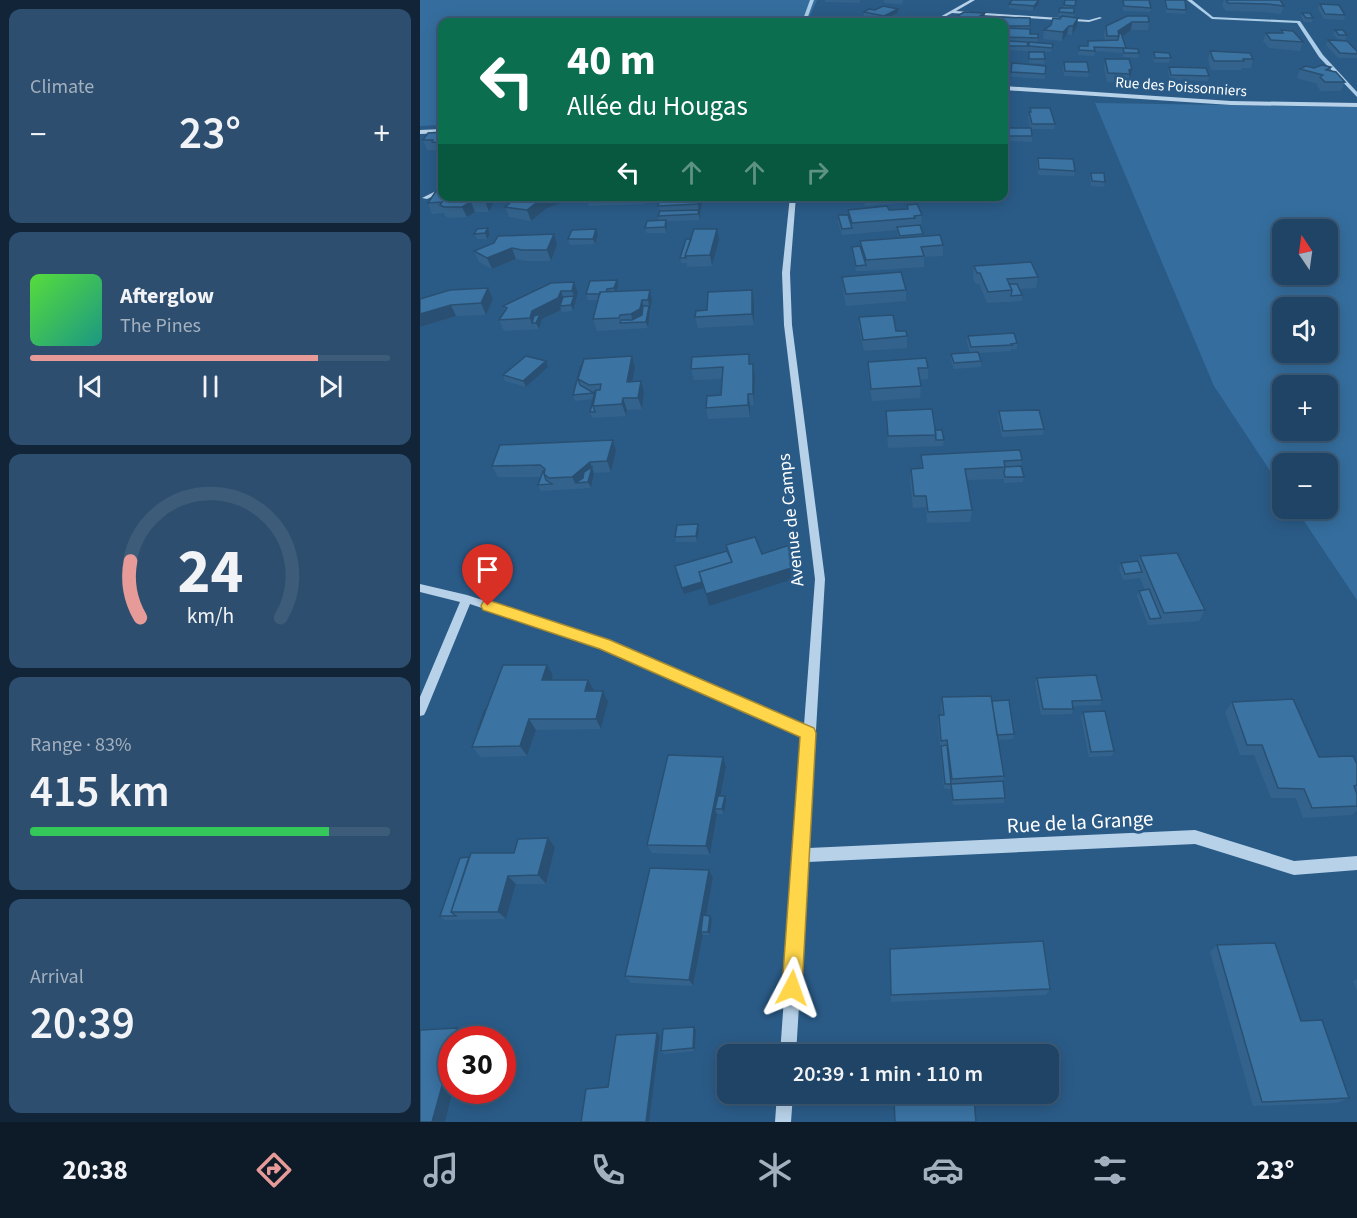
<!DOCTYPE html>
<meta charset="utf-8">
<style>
body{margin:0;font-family:"Source Sans 3",sans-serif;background:#2d4e6e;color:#f1f3f6;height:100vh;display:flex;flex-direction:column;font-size:22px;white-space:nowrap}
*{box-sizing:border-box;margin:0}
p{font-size:20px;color:#a2b0bf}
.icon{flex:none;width:33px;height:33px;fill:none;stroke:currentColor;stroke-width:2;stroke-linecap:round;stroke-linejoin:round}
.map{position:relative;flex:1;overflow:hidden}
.drawer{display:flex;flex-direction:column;gap:9px;padding:9px;background:#122538;width:420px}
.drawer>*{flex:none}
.hud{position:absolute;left:18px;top:18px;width:570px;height:183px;border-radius:12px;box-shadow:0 3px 15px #0003,0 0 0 2px #3d5c79;background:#0b6e4f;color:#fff;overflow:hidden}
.needle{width:39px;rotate:347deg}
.fabs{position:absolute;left:852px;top:219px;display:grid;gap:12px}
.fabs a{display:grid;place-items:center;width:66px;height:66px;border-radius:12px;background:#204465;box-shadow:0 3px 15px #0003,0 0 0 2px #3d5c79;font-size:30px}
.speed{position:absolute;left:18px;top:1026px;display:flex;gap:12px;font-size:30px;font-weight:700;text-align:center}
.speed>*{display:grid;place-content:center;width:78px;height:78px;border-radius:50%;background:#204465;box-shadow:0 3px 15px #0003,0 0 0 2px #3d5c79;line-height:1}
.speed .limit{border:9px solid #d22;background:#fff;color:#111}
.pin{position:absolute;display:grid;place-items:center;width:51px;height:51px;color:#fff;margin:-62px -26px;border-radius:50% 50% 50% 0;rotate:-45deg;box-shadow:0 0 6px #0007}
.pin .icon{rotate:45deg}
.me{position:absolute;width:66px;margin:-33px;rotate:4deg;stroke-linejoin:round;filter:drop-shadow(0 0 4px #0008)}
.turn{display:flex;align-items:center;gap:21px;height:126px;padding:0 30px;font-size:27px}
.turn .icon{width:78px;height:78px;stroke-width:2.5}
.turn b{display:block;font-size:42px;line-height:51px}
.lanes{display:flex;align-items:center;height:57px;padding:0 30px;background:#0003;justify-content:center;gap:30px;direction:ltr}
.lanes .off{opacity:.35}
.big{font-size:45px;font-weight:600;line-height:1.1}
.drawer .tile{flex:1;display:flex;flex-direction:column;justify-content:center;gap:9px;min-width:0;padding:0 21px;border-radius:12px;background:#2d4e6e}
.drawer .dial{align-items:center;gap:0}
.dial svg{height:156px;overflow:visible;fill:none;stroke:#3d5c79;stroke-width:7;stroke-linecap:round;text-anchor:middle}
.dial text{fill:#f1f3f6;stroke:none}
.song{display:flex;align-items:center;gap:18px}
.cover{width:72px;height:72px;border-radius:9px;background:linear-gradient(135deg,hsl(110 70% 55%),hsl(170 70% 35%))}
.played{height:6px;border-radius:3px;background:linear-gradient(90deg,#e69b98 80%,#3d5c79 80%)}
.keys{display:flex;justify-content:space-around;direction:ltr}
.heat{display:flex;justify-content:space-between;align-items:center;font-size:33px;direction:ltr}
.charge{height:9px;border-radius:4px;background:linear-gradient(90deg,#34c759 83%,#3d5c79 0)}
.trip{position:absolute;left:297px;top:1044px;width:342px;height:60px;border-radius:12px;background:#204465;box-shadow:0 3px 15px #0003,0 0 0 2px #3d5c79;font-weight:600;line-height:60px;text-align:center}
.tabs{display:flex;height:96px;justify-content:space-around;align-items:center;background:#0d1b28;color:#a2b0bf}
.tabs .icon{width:42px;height:42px}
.tabs .selected{color:#e69b98}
.tabs b{font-size:27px;color:#f1f3f6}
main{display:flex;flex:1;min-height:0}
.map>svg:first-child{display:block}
.green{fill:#356e9e;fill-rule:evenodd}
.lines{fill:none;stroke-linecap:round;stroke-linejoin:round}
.stream{fill:#accde8;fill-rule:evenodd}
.minor{fill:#b7d1e8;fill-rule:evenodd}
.wall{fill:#33638c}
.shaded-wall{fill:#295072}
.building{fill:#3b73a3;stroke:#295072;stroke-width:1.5}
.route{fill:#ffd54a;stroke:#a68a30;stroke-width:1.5}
.labels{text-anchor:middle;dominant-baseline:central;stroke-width:6;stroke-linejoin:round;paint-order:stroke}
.far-street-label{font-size:15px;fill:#fff;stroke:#2a5b87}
.street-label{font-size:18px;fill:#fff;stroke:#2a5b87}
.near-street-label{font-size:21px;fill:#fff;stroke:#2a5b87}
</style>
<main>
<section class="drawer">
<div class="tile"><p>Climate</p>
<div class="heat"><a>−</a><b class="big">23°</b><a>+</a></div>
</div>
<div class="tile">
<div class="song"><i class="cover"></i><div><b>Afterglow</b><p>The Pines</p></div></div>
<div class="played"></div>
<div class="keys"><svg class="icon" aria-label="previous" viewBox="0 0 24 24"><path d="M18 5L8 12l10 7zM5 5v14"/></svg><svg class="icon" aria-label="pause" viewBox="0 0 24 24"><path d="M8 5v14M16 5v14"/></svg><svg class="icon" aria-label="next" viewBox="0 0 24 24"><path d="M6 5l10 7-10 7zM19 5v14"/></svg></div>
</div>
<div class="tile dial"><svg viewBox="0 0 100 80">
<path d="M14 69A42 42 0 1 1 86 69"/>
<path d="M14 69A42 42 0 0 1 9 40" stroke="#e69b98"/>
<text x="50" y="56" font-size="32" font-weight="700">24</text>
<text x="50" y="72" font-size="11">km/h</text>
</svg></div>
<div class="tile"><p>Range · 83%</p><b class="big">415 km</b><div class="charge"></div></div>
<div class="tile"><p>Arrival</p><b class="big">20:39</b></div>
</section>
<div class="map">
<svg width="937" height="1122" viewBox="0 0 937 1122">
<rect width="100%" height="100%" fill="#2a5b87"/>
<path class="green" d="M0 0H397L387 22H22V125L0 126Z
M675 103 937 107V600L876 509 908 508V464H862V489L794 386ZM862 230H908V274H862ZM862 308H908V352H862ZM862 386H908V430H862Z"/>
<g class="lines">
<path class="stream" d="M390 0H394L386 22H382Z
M767 0H772L793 17 880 21 903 55 937 92V97L899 57 877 23 792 19Z"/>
<path class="minor" d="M550 0H555L536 11 669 20 680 17 682 18 669 22 532 13 515 22H511Z
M584 86 811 101 937 103V107L811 105 584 90Z
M22 129V133L0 134V130Z
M22 188V192L7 199 2 198Z
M370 196H376L370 273 372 325 405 579 389 848 775 830 874 861 937 856V870L874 875 775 844 388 862 376 1054H360L374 858 373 855 375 851 383 737 181 648 50 604 6 711 4 715 0 716V697L40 602 0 592V584L47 595 189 641 384 725 395 579 364 325 362 273Z
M357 1094H373L371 1122H355Z"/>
</g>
<path class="wall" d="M405 0H441L439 3 405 2Z
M464 0H483L482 4 464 3Z
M620 0 619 3 613 11 589 8V4Z
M645 0H656L654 17 657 26 652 35 647 34 642 41 623 39 624 30 640 19 642 16H638L640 8H643Z
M703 0H729L731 8 730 12 703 11Z
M745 0H765L766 10 765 14 746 13Z
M804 0H860L864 6 861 14 845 12 806 11 802 5Z
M900 4 925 15 924 20 904 19 898 8Z
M478 9V13L464 20 444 16V12Z
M882 13 893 18 892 22H884L881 17Z
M707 16 729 22 728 30H711L702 36 706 48 719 53 718 58 703 57V53L675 51 674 56 658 55 659 46H667L668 41H685L684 34 686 26Z
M577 17 610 26V34L618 38 617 43 606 42 608 46V51L585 50V53H584V22H576Z
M861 30 883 42 880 51 849 48 843 41 846 33H860Z
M915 30 927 35 925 40 918 39 913 34Z
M908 40 937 51V58H918L906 45Z
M609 42 633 44 631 52 608 51Z
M790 51 833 59 831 68H822L821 70H791L788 60Z
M609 52 625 59 624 64 609 63Z
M734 52 751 58 749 63 734 62 733 57Z
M685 59H709L710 78H709L708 83 687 82 684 68Z
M644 62 669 72 668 77 644 76 643 67Z
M592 63 626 66 625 79 591 77Z
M749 67 789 76 788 81 750 80 748 71Z
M911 67 910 71 925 82 921 91H901L897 86V84L877 78 880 69Z
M610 108 635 124 634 129H611L608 117Z
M586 128 612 136V142L587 141 586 133Z
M22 132V153L16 152 15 150H7L3 140Z
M618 158 655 171 654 176 618 175 617 163Z
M671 173 685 182 684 187 671 186 670 178Z
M22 196H77L69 212H55L47 217 29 218 25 216 24 213 12 214 8 203Z
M166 196H226L224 204 169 206Z
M442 196H480V203L445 206Z
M152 199 127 208 111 221 89 217 85 207Z
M282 203 279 220 246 221 247 226 246 233H227L225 228 239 221 238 216 240 211 238 206Z
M487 205 502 215 501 226H500L503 236 523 245V256L504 257V267L446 271H436L432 252V247L440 246V241L479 238 477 230 422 235 418 221V215H428V210H469L486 209Z
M68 228 70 234 67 239H57L54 234Z
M176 229 178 235 175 244 150 245 148 239Z
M271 239 299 240 292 266 267 267V263H261L260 258Z
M137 245 131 261H106L96 259 72 269 59 262 54 251Z
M554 266 618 277 616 288 600 289 602 295V301L567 303 559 284H556L553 278Z
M422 277 486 290V301L426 306 423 288Z
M154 282 158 293 153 311 142 312 141 310 122 319 119 329 84 331 79 320 85 311 83 306Z
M198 286 197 291 232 301 228 328 177 331 173 319 179 300H168L166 294Z
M68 288 73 299 66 315 36 316 0 327V299Z
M332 290 334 301V325L278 328 275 317 287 310Z
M439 317 487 336V348L444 351 439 328Z
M548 336 597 343V349H591V351L558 353 561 361V367L534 369 531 360V354L550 353 547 342Z
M448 362 508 368V379L500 380 501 386 500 398 452 401 448 373Z
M331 364 335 376 334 405H330V417L288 419 286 408 301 395 302 379 274 380 271 369Z
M161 365 215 368 212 381 224 392 222 409 207 410 206 416 172 418 170 412 173 399 155 401 153 395Z
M128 367 106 387 85 381 83 375Z
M466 411 515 430 524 440 523 446 468 448Z
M579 411 624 429 623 435 582 437 578 417Z
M196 451 191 472 174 473 171 488 121 491 118 485 121 477H78L72 466Z
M501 455 602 460 601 466 604 477 603 482 584 483V479L547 480 552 510 550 522 507 523 506 507 493 508 490 480 491 469 501 468Z
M278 524 279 530 277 542H256L255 537Z
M720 556 785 610 779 621 728 625 717 596 719 591 725 590 720 578 703 580 699 568 701 563 718 561Z
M127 665 133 675 132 680H168L173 691 188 702 181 729 116 730 107 756 61 757 52 747 59 730 58 729Z
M617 678 682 700 680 705 653 706V709L652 714 621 715 615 683Z
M522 697 572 701 594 734 593 739 578 740 584 776 583 781 585 798 584 803 533 805 531 789H524L518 725 519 715H522L521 708Z
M812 702 899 757 937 764V810L932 815 883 818 876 798H851L834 755H820L805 712Z
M663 712 694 751 692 756 669 757 661 717Z
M306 767 301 796 306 801 304 814H297L290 855 232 853 227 845Z
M135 847 126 884H96L86 919 25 920 20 916 49 857 94 853Z
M293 878 286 916H290L292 920 290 935H283L273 986 211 983 205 976Z
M797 945 881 1021 929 1098 917 1103 833 1106 790 952Z
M470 949 630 989 626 995 471 1002Z
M937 979V991L933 981Z
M274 1027 276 1030 275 1051 244 1054 241 1051Z"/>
<path class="shaded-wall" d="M619 0V3L613 11 614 6Z
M478 9V13L464 20V16Z
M565 13 564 21 562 22H550Z
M658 18 657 26 652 35 653 26Z
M712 22 711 30 699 39 698 31Z
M649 26 647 34 642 41 643 32Z
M712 69 710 78H709L710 74 709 70Z
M67 196H77L69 212 65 201Z
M125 196H151L152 199 127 208 111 221 107 210Z
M223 196H226L224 204Z
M280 196H291L282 203 279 220 278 204Z
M51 202 55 212 47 217 42 207Z
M246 220 247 226 246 233 245 227Z
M68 228 70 234 67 239 65 233Z
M176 229 178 235 175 244 173 239Z
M297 229 299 240 292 266 290 255Z
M134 234 137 245 131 261 127 250Z
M92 248 96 259 72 269 67 258Z
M197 280 198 286 196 294 194 288Z
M154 282 158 293 153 311 151 305 154 296 152 291Z
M68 288 73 299 66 315 61 303Z
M230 290 232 301 230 312 228 300Z
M332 290 334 301V325L332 314Z
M141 291 145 302 140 306 141 310 122 319 119 329 116 323H112L114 329 110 318 112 311Z
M222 300 225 312 213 323 211 314Z
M31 305 36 316 0 327V314Z
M229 306 230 312 228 328 226 322Z
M212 356 215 368 210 393 207 382Z
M126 361 128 367 106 387 103 381Z
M333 364 335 376 334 405 333 394Z
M221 381 224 392 222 409 218 398Z
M328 394 330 405V417L328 405Z
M203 398 207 410 206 416 202 404Z
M193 440 196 451 191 472 187 461Z
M170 462 174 473 171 488 168 482 155 483 152 477Z
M278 524 279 530 277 542 276 536Z
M376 543 380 577 289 606 286 594Z
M315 574 284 588 264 594 262 588Z
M127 665 133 675 129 691 122 680Z
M168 680 174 690 171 702 165 691Z
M183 691 188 702 181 729 176 719Z
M109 719 116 730 107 756 100 746Z
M303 757 306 767 298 809H295L297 814 290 855 286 846Z
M305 796 306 801 304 814 302 809Z
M128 838 135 847 126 884 118 875Z
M289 870 293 878 283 932H281L283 935 273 986 269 980Z
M88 876 96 884 86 919 78 912Z
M290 916 292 920 290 935 288 932Z
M274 1027 276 1030 275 1051 273 1048Z
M37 1028 48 1034 46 1040H34Z
M237 1033 240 1036 229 1122H226Z
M32 1050V1090H33L25 1122H12Z"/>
<path class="building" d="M592 0H619L614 6 589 4Z
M645 0H656L655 6 644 5Z
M703 0H729L731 8 704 6Z
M745 0H765L766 10 747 9Z
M806 0H860L864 6 847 4 808 3Z
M900 4 919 5 925 15 905 14Z
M463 6 478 9 464 16 444 12 449 9 455 10Z
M640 8H654V13L639 12Z
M544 12 565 13 550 22H523L530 18 533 19Z
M882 13H890L893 18H886Z
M642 16 658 18 653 26H649L643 32 624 30 631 25 633 18 640 19Z
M707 16H728L729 22H712L698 31 699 36H687L686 26Z
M577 17 610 18V26H584L583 21H576Z
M584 28 610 29V34H618V38L584 37Z
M861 30 873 31 883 42 851 40 846 33H863Z
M915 30H923L927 35H919Z
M701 33 706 48 674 47 675 51 659 50V46H668V41L698 40 699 34Z
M908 40 927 41 937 51V54L920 53Z
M584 41 607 42 608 46H585L586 48H584Z
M609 42 633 44 632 48 609 46Z
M703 48 718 49 719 53H704Z
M790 51 830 53 833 59H823L824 61H794Z
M609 52H624L625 59H609Z
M734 52 749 53 751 58H735Z
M685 59H709L712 69 709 70 710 74 688 73Z
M644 62H667L669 72 645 71Z
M592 63 626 66 625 74 591 72Z
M902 65 911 67 906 70 916 72 925 82H905L900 77 903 75 880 69 886 66 894 68Z
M749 67 786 68 789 76 751 75Z
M610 108H630L635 124H612L609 112H611Z
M586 128H611L612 136H588Z
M22 132V143L12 142 13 140H3L8 133Z
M618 158 653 159 655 171 619 169Z
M671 173H684L685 182 672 181Z
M22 190V196H67L65 201 51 202 42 207H24L20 205 22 202 8 203 16 191Z
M98 196H125L107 210 85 207Z
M241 196H280L278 204 238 206Z
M497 204 502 215 494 216 495 218 432 223 428 210 467 206 469 210 488 209 487 205Z
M279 210 278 214 238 216 240 211Z
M418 215H428L432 228 422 229Z
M246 220 245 227 225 228 227 221Z
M500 225 503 234 480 236 477 227Z
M68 228 65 233 54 234 57 229Z
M176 229 173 239H148L152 230Z
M274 229H297L290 255 265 256Z
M134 234 127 250H102L92 248 67 258 54 251 74 243 78 236Z
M520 235 523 245 501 247 504 256 446 260 440 241Z
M266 239H271L265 256 266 258H260Z
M440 246 446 265 436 266 432 247Z
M611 262 618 277 587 279 592 290 568 292 560 273H557L554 266Z
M481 272 486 290 426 294 422 277Z
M197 280 194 288 187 289 186 292H180V294H166L170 281Z
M154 282 152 291H141L138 298 112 311 110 318 79 320 87 308 83 306 131 283Z
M589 284H597L602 295 591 296 592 290Z
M68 288 61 303 31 305 0 314V299L30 290Z
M230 290 228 300H222L220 309 211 314 200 315 199 318 173 319 180 292Z
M332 290V314L275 317 276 311 287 310 288 292Z
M154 296 151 305 140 306 143 297Z
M223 306H229L226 322 200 323 201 320H212L222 315Z
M120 314 116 323H112L114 316Z
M473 315 476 331H486L487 336 443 340 439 317Z
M594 333 597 343 591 344 592 345 551 347 548 336Z
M558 352 561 361 534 363 531 354Z
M329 354V364H333V394H328V405L286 408 287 396 301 395 303 367 271 369 272 357Z
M106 356 126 361 103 381 83 375Z
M212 356 207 382 221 381 218 398H203L202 404 173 406 176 390H180L181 384 169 385 158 379 164 359Z
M506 358 508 368H498L501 386 451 389 448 362Z
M161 365 158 379 160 385 174 393 153 395Z
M175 391H176L173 406 175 412H170Z
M512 409 516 435 468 436 466 411Z
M619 410 624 429 583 431 579 411Z
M515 430H522L524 440H516Z
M193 440 187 461 170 462 152 477 129 478 124 474 125 469 120 465 72 466 80 445Z
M600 450 602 460 584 461 585 467 545 469 552 510 508 512 506 496H494L491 469 503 468 501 455Z
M601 466 604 477H585L584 473 585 467Z
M172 467 168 482 155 483 163 478 164 472Z
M123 471 124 472V474L126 480 132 484 118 485Z
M278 524 276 536 255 537 257 525Z
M335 537 342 554 376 543 378 566 286 594 279 572 312 562 306 545Z
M307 551 312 562 279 572 282 582 262 588 255 566Z
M757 553 785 610 744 613 720 556Z
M718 561 722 572 705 574 701 563Z
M729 589 741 618 730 619 719 591Z
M83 665H127L122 680H168L165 691H183L176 719H109L100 746 52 747Z
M676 675 682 700 652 701 653 709H623L617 678Z
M571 696 584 776 532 779 527 740 521 741 519 715H524L522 697Z
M873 699 899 757 933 756 937 764V785L934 786 937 794V806L892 808 884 789 858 788 842 745H827L812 702Z
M589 700 594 734 577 735 572 701Z
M65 710H66L59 729H58Z
M685 711 694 751 671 752 663 712Z
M527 745 531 784H525L521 746Z
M248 755 303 757 286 846 227 845Z
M583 781 585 798 533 800 531 784Z
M298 796H305L302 809H295Z
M128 838 118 875 88 876 78 912H31L51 853H94L98 839Z
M49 857 31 912 36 916H20L40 858Z
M230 868 289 870 269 980 205 976Z
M283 915 290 916 288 932H281Z
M623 941 630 989 471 995 470 949Z
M855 943 881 1021 902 1020 929 1098 842 1102 797 945Z
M274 1027 273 1048 241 1051 243 1029Z
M37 1028 34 1040H32V1050L12 1122H0V1030Z
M237 1033 226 1122H161L166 1089 188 1087 196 1035Z
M554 1098 556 1122H475L474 1100Z"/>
<path class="route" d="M68 600 190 640 394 728 396 733 382 988 379 995 372 998 365 995 362 988 380 737 180 649 63 610 61 606 63 602Z"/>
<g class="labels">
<g class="far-street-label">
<text transform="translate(761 87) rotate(4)">Rue des Poissonniers</text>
</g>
<g class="street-label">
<text transform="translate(371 520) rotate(-96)">Avenue de Camps</text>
</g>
<g class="near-street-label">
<text transform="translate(660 822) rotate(-3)">Rue de la Grange</text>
</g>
</g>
</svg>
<div class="fabs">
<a><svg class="needle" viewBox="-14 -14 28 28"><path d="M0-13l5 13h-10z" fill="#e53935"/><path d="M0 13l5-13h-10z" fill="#a2b0bf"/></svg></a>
<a><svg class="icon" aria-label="sound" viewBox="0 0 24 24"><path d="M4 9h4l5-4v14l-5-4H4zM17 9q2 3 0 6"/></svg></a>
<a>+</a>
<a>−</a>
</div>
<div class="speed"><div class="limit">30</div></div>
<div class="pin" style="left:68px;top:606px;background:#d93025"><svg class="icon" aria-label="arrive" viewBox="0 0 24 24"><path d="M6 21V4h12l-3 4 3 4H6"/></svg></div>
<svg class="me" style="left:372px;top:988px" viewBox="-20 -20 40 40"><path d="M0-17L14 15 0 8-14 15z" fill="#ffd54a" stroke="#fff" stroke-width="4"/></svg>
<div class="trip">20:39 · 1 min · 110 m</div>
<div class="hud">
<div class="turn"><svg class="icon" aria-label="left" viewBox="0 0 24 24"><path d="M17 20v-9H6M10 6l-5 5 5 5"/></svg><div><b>40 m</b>Allée du Hougas</div></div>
<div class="lanes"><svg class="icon" aria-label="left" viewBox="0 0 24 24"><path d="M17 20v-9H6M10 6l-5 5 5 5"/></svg><svg class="icon off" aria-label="ahead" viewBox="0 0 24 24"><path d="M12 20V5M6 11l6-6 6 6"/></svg><svg class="icon off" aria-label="ahead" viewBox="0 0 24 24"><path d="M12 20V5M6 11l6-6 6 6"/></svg><svg class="icon off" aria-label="right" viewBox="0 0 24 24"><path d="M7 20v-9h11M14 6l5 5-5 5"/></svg></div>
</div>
</div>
</main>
<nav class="tabs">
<b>20:38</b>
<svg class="icon selected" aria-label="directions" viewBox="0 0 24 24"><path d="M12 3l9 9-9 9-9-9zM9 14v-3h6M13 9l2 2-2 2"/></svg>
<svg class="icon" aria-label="music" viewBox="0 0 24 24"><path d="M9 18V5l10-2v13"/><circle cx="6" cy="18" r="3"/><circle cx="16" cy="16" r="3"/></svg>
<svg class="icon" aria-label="phone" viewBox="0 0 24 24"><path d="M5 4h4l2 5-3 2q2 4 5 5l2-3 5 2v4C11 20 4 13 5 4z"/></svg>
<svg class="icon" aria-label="climate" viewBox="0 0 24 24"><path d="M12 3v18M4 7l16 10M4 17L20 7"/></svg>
<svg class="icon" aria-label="car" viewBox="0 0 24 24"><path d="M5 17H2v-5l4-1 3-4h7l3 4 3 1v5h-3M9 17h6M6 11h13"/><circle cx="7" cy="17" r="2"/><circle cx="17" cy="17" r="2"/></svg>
<svg class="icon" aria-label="filters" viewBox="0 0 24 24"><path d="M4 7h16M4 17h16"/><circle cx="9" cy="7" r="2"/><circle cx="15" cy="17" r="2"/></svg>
<b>23°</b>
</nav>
